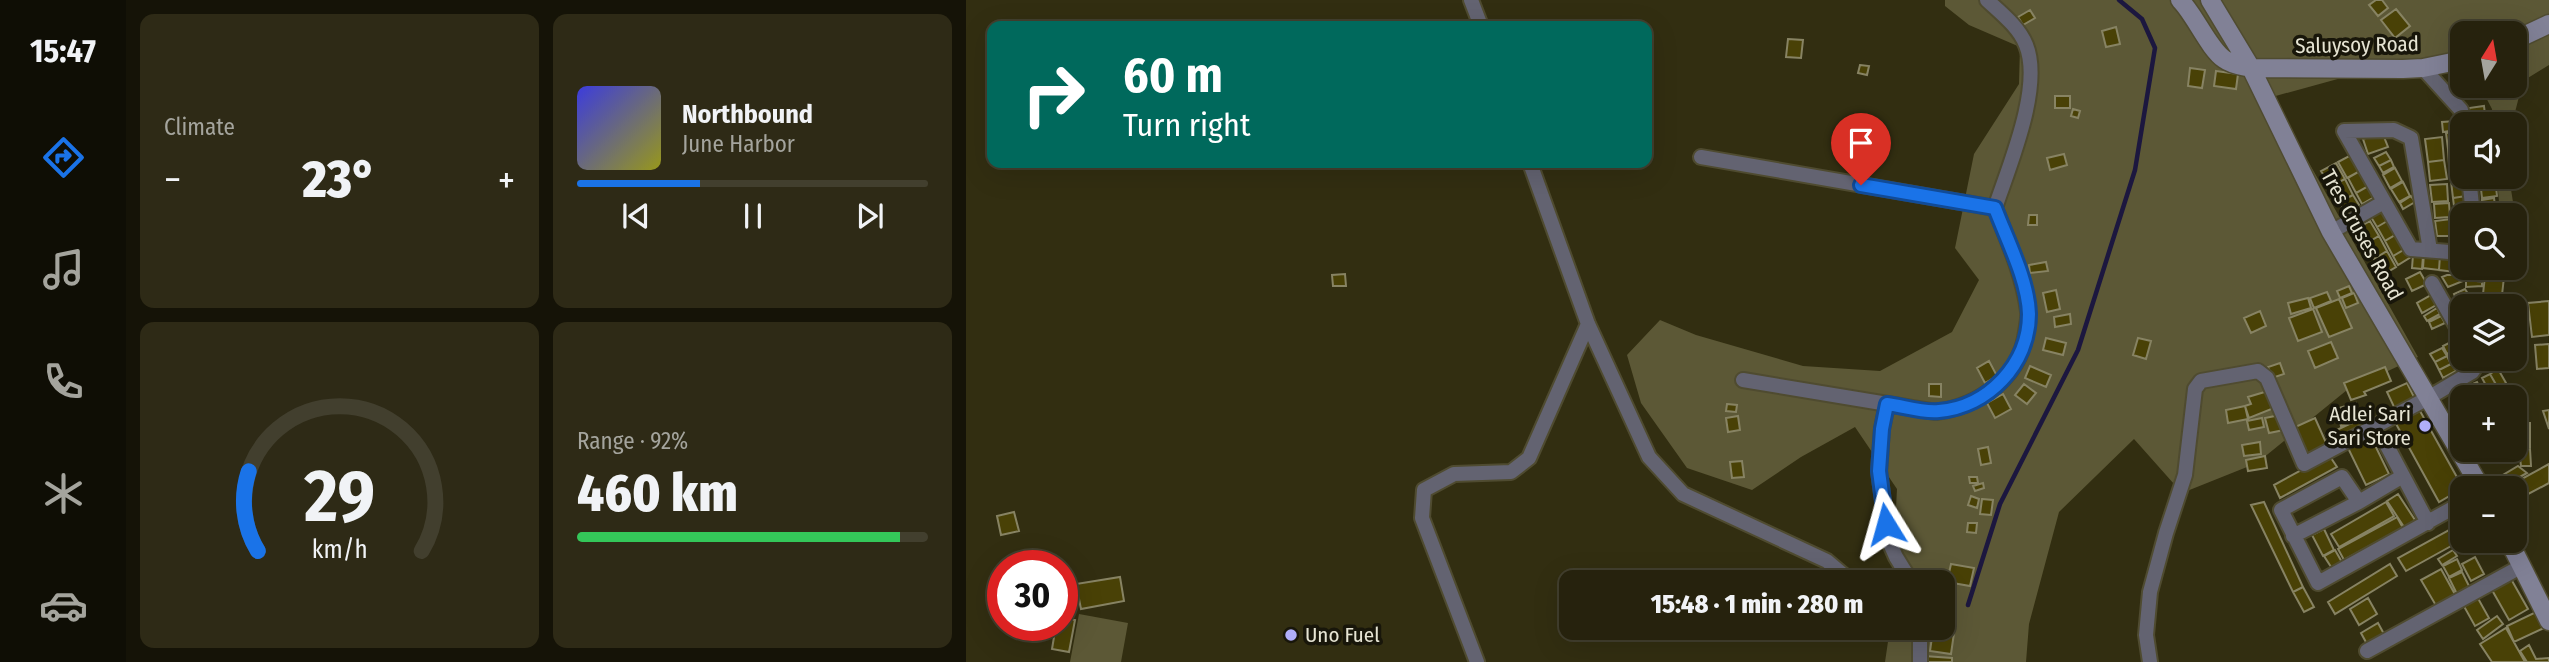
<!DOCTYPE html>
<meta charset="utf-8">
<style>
body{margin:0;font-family:"Fira Sans Condensed",sans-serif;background:#2e2a16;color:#f1f3f6;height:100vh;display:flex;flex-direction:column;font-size:26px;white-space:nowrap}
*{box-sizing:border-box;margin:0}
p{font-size:23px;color:#a4a49d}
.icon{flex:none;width:38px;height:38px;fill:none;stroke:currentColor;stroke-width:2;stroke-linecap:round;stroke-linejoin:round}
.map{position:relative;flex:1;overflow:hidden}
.side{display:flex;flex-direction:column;gap:14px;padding:14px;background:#151307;width:840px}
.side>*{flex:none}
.top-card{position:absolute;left:21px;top:21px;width:665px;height:147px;border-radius:14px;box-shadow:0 7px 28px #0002,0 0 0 2px #423f2e;background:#00695c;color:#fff;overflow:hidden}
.needle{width:46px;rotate:11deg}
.controls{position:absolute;left:1484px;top:21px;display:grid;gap:14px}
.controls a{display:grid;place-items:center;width:77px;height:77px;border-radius:14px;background:#26220d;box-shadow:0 7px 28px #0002,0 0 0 2px #423f2e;font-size:35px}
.speed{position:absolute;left:21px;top:550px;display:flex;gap:14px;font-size:35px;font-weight:700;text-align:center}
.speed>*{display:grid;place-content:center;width:91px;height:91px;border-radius:50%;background:#26220d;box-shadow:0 7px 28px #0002,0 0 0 2px #423f2e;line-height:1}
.speed .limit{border:10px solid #d22;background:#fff;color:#111}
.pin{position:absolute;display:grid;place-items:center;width:60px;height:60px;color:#fff;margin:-72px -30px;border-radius:50% 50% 50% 0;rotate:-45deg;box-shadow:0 0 7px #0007}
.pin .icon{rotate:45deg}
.me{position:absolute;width:77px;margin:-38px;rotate:352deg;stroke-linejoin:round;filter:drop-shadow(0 0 5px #0008)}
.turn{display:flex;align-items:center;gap:24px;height:147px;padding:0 21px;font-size:32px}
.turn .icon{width:91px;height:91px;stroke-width:2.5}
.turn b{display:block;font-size:49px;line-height:60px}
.big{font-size:52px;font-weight:800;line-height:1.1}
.side .tile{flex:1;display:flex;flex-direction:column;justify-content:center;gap:10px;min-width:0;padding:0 24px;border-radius:14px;background:#2e2a16}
.side .dial{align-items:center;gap:0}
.dial svg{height:182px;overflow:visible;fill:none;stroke:#423f2e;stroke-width:7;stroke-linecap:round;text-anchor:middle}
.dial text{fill:#f1f3f6;stroke:none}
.song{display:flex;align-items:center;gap:21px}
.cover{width:84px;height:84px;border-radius:10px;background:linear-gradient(135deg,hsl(240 70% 55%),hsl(60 70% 35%))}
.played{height:7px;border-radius:4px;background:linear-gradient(90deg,#1a73e8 35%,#423f2e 35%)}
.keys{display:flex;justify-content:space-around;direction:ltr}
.heat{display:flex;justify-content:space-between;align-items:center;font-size:38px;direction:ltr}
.charge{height:10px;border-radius:5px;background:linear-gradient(90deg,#34c759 92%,#423f2e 0)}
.side .tiles{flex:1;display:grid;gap:14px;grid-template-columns:repeat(2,1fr)}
.trip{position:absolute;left:593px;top:570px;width:396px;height:70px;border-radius:14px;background:#26220d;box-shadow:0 7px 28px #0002,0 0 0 2px #423f2e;font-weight:800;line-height:70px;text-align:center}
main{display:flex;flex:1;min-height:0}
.tab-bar{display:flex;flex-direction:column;width:126px;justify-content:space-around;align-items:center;background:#0f0e05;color:#a4a49d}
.tab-bar .icon{width:49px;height:49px}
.tab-bar .current{color:#1a73e8}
.tab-bar b{font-size:32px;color:#f1f3f6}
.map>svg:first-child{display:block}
.green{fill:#5c5836}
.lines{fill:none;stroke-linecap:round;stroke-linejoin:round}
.stream{stroke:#1c173f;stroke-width:4.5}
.building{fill:#494106;stroke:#878363;stroke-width:2}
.minor-casing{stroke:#4f4b30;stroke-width:18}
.secondary-casing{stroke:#4f4b30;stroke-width:21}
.minor{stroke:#636371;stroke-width:14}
.secondary{stroke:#818196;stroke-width:18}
.route-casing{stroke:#114b97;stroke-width:18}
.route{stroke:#1a73e8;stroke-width:12}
.poi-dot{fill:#b0aefa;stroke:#18160a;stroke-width:2.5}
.labels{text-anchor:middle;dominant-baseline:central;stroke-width:7;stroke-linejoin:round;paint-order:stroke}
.street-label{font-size:21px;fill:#e6e4d3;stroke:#18160a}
.poi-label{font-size:21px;fill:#e6e4d3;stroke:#18160a;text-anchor:end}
</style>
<main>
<nav class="tab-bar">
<b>15:47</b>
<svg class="icon current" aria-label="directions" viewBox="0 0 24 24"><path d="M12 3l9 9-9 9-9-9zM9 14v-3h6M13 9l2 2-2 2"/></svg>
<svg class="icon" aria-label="music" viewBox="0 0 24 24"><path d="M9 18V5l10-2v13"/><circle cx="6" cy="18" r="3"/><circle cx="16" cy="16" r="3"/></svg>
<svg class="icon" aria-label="phone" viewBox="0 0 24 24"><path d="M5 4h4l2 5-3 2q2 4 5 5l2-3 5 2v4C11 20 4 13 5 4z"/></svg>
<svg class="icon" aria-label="climate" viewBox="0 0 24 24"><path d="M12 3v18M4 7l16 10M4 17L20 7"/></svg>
<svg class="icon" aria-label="car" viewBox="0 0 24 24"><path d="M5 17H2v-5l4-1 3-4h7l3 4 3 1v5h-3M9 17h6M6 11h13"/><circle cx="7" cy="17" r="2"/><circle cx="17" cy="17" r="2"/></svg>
</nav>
<section class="side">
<div class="tiles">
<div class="tile"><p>Climate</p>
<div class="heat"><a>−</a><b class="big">23°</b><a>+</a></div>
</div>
<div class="tile">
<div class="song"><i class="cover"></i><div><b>Northbound</b><p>June Harbor</p></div></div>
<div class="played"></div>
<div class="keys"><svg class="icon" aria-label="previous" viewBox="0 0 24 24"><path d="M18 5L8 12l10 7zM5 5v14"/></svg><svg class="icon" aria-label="pause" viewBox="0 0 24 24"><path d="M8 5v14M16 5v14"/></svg><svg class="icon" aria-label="next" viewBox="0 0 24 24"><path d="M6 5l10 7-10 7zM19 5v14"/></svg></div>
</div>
<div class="tile dial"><svg viewBox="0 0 100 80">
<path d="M14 69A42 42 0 1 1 86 69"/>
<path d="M14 69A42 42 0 0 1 10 34" stroke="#1a73e8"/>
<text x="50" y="56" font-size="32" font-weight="700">29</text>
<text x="50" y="72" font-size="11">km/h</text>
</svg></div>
<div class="tile"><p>Range · 92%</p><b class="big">460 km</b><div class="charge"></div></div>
</div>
</section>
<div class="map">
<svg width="1583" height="662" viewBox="0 0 1583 662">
<rect width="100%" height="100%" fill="#322e11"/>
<path class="green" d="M979 0H1583V65L1557 81 1546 124H1527L1526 109 1514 86H1549V33H1496V66L1408 69 1306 97 1452 357 1381 390 1291 463 1216 493 1168 439 1093 512 1063 624 1060 662H919L924 628H976V583H926L931 489 889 427 835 457 786 490 721 468 675 403 661 355 694 320 730 335 837 366 914 371 986 332 1013 280 989 248 1008 154 1053 84 1054 47 1003 25 979 6Z
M1531 177H1543L1551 227 1549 232V215H1534Z
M113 614 162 623 155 662H104Z"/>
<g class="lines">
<path class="stream" d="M1002 605 1034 504 1112 350 1169 170 1189 48 1176 19 1153 0"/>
</g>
<path class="building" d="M1410 0H1416L1422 8 1412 16 1403 5Z
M1430 9 1444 26 1429 38 1415 20Z
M1064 10 1069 18 1057 25 1052 17Z
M1150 27 1154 44 1140 47 1136 31Z
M822 39 837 40 835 58 820 57Z
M894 65 903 66 901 75 892 73Z
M1224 68 1239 70 1236 88 1222 86Z
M1250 71 1272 74 1270 89 1248 86Z
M1089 96H1104V108H1089Z
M1518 106 1520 123 1505 124 1503 108Z
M1107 109 1114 111 1112 118 1105 116Z
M1490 121V130L1477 132 1476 122Z
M1416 132 1422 147 1402 154 1397 139Z
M1493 132 1495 148 1482 149 1480 133Z
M1476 137 1478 160 1462 162 1459 139Z
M1495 148 1496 164 1483 165 1482 149Z
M1420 152 1425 160 1413 166 1408 158Z
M1098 154 1101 165 1084 170 1081 158Z
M1387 154 1396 170 1381 178 1372 162Z
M1425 160 1428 167 1417 173 1413 166Z
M1478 160 1481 179 1464 181 1462 162Z
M1370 163 1379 179 1365 186 1355 171Z
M1496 164 1498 180 1485 181 1483 165Z
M1429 168 1436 181 1424 188 1417 175Z
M1396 170 1404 185 1390 193 1382 178Z
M1513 177H1527V183L1514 184Z
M1379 179 1387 195 1373 202 1365 186Z
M1498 180 1500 196 1487 198 1485 181Z
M1437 182 1444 196 1433 202 1425 189Z
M1481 184 1482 201 1466 202 1464 185Z
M1404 185 1410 196 1396 204 1390 193Z
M1530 187 1531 196 1516 198 1515 189Z
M1387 195 1393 205 1379 213 1373 202Z
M1445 196 1449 202 1437 209 1434 203Z
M1500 196 1501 212 1489 214 1487 198Z
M1528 198 1530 213 1517 214 1516 200Z
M1483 203 1484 217 1469 218 1468 204Z
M1417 210 1423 220 1411 227 1405 217Z
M1501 212 1502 215H1496V229L1490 230 1489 214Z
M1063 215H1071V225H1062Z
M1485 219 1486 236H1471L1469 221Z
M1423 220 1431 234 1419 241 1411 227Z
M1404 221 1413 236 1399 244 1390 229Z
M1496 230V239L1491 240 1489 231Z
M1431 234 1439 249 1427 256 1419 241Z
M1413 236 1421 251 1408 259 1399 244Z
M1439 249 1445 257 1432 265 1427 256Z
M1421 251 1430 267 1416 275 1408 259Z
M1458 253 1474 255 1473 270 1457 268Z
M1447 255 1457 256 1456 269 1446 268Z
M1474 255 1491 256 1489 272 1473 270Z
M1491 256 1496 257V268H1506V273L1489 272Z
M1080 262 1082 271 1064 273 1063 265Z
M1454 272 1461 284 1446 291 1440 279Z
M379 274 380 286H367L366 275Z
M1481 275H1494L1497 281 1482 287 1476 277Z
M1500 276H1516V286L1500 287Z
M1519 276 1538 277 1536 295 1517 294Z
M1383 286 1386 293 1374 298 1371 291Z
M1499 289 1504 297 1492 303 1488 294Z
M1090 290 1094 309 1081 312 1077 293Z
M1361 292 1365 301 1348 308 1344 298Z
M1388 293 1392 303 1380 308 1376 298Z
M1467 294 1472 304 1456 313 1451 303Z
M1342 298 1345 308 1325 314 1322 303Z
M1507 298 1511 305 1496 306 1495 313 1491 305Z
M1373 299 1386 328 1363 337 1350 308Z
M1542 299 1544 306H1525Z
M1583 301V335L1566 337 1562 303Z
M1471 308 1474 314 1461 321 1458 316Z
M1347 309 1356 332 1332 341 1323 318Z
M1294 311 1300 326 1285 333 1278 318Z
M1104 314 1105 324 1089 327 1088 317Z
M1475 316 1479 323 1466 329 1463 322Z
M1080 338 1100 343 1097 355 1077 350Z
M1172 338 1185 341 1180 359 1167 355Z
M1491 339 1495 346 1481 354 1477 346Z
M1365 342 1372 358 1349 368 1342 351Z
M1583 344V368L1571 369 1569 345Z
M1495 346 1496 355 1485 361 1481 354Z
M1476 348 1481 356 1469 362 1464 354Z
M1496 355V359H1502L1504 361 1489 368 1485 361Z
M1481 356 1485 364 1473 370 1469 362Z
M1023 361 1031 376 1019 383 1011 368Z
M1314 363 1318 374 1306 378 1302 367Z
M1485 364 1490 371 1477 378 1473 370Z
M1064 366 1085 375 1080 387 1059 378Z
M1419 367 1425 381 1398 392 1400 395 1385 400 1378 383Z
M1532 369 1540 383 1532 388 1524 374Z
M1524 374 1532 388 1524 393 1516 378Z
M1511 382 1518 396 1516 397H1507L1502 386Z
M1441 383 1449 399 1429 409 1421 392Z
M963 384H975V397L963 396Z
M1058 384 1070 393 1061 404 1049 395Z
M1496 390 1499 397H1496V407L1494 409 1487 394Z
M1302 391 1308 408 1283 418 1279 406 1285 404 1282 397Z
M1037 394 1045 409 1029 418 1021 403Z
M1390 403 1395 421 1375 426 1370 409Z
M761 404 771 405 770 412 760 411Z
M1279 406 1282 419 1262 423 1260 410Z
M1583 410V429L1577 411Z
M1454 411 1497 488 1473 502 1429 422Z
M1314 415 1318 430 1303 433 1299 418Z
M772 416 774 430 762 432 760 418Z
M1296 418 1298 427 1283 430 1281 421Z
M1349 418 1362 447 1340 457 1327 428Z
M1394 419 1401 433 1366 449 1360 435Z
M1550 423H1564V447H1550Z
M1405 437 1423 474 1400 485 1382 448Z
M1294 442 1295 454 1278 456 1276 445Z
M1022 447 1025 463 1015 465 1012 449Z
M1564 449 1565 466H1555L1553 450Z
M1363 455 1371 467 1314 498 1308 485Z
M1299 456 1301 468 1282 471 1280 460Z
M776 461 778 477 766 478 764 462Z
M1583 464V483L1549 501V488L1541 487Z
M1552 466 1561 473 1541 484 1537 475Z
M1003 477H1011L1012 483H1004Z
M1017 483 1018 488 1009 491 1007 486Z
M1432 494 1451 523 1440 530 1421 501Z
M1005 496 1013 499 1011 508 1002 505Z
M1016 499 1027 500 1025 515 1014 514Z
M1298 502 1337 587 1327 592 1285 505Z
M1420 502 1428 516 1373 547 1365 534Z
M48 512 53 531 35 535 31 516Z
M1431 517 1437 528 1378 560 1372 549Z
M1002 523H1011L1010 533 1001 532Z
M1492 525 1496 532V540L1440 571 1432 558Z
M1358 529 1368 550 1357 556 1346 535Z
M1369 550 1377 564 1367 570 1358 556Z
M1487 550 1491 556 1476 565 1472 559Z
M1509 557 1518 574 1505 581 1496 564Z
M1491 559 1496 570 1483 577 1477 566Z
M985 564 1008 568 1004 586 981 582Z
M1424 564 1431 576 1369 614 1362 602Z
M1475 569 1491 598 1472 609 1455 580Z
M1496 572 1504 588 1491 594 1483 578Z
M154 577 158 601 115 609 110 584Z
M1545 579 1562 609 1543 620 1526 590Z
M1337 587 1348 607 1338 612 1327 592Z
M1509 593 1523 618 1509 626 1495 601Z
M1402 598 1411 614 1393 625 1384 609Z
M1570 612 1578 628 1548 642 1541 626Z
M1531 616 1537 624 1517 639 1511 630Z
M96 618 109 620 103 652 86 649 90 625H96Z
M1412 623 1418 634 1401 644 1395 633Z
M1540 628 1559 662H1526L1514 644Z
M967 630 988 633 985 654 964 651Z
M1563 645 1570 659 1583 658V662H1561L1554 651Z
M958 656 986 658V662H957Z"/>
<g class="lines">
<defs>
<path id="minor" d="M505 0 515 26
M1457 68 1495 110 1497 124
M735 157 1029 208
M564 163 622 324 683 457 717 494 861 561 887 583
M1503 177 1507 215
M1365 232 1418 202
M1464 250 1445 138 1428 130 1378 131 1445 249 1496 253
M1513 268 1514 274
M1466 283 1496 336
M777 380 970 412C1013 406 1054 378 1060 332 1061 325 1063 318 1062 311 1057 275 1042 241 1029 208 1043 166 1077 87 1060 45 1053 27 1035 13 1021 0
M921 404 916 429 913 471 922 539 930 557 946 583
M1419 442 1462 523
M1393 502 1376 477 1315 510 1352 583 1496 503
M1327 536 1393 502 1437 476
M954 628V662
M1401 651 1556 566
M511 662 456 518 458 490 488 474 545 472 563 458 622 324
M1184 662 1180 635 1184 592 1200 533 1219 475 1229 389 1235 381 1292 371 1301 378 1338 464 1462 398 1506 372 1510 366 1509 359"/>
<path id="secondary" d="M1214 0C1229 15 1243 49 1258 59 1266 65 1276 66 1285 68L1437 69 1457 68 1496 60
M1244 0 1285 68 1365 232 1515 488
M1549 40 1583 24
M1543 541 1583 621"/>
</defs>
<use href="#minor" class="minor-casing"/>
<use href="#secondary" class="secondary-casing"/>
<use href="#minor" class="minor"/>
<use href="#secondary" class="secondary"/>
</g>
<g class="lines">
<defs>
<path id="route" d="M895 185 1029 208C1041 240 1062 280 1063 314 1063 364 1022 407 973 411 957 413 937 406 921 404L916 429 913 471 920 524"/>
</defs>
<use href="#route" class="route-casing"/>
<use href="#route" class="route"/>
</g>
<g class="poi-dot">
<circle cx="1459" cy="426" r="7"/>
<circle cx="325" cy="635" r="7"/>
</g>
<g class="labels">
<g class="street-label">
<text transform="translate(1391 45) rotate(-1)">Saluysoy Road</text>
<text transform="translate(1396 235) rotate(61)">Tres Cruses Road</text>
</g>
<g class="poi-label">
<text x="1445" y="414">Adlei Sari<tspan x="1445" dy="24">Sari Store</tspan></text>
<text x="339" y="635" text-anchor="start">Uno Fuel</text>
</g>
</g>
</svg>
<div class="controls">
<a><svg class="needle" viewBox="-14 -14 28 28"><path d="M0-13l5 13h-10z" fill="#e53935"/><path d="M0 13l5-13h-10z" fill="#a4a49d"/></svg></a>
<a><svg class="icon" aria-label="sound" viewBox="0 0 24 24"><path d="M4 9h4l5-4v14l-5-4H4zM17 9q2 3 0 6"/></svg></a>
<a><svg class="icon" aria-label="search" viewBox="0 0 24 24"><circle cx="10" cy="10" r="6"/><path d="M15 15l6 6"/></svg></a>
<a><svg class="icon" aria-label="layers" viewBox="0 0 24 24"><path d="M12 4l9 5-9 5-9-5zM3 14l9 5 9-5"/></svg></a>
<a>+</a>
<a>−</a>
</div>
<div class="speed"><div class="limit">30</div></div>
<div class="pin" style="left:895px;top:185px;background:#d93025"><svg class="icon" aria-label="arrive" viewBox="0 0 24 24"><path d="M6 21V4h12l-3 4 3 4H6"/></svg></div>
<svg class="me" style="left:920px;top:524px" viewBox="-20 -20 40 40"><path d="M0-17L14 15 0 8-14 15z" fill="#1a73e8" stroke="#fff" stroke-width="4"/></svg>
<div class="trip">15:48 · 1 min · 280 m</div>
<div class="top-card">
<div class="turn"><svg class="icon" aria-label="right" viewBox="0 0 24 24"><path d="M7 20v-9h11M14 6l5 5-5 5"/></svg><div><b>60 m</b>Turn right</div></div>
</div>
</div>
</main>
